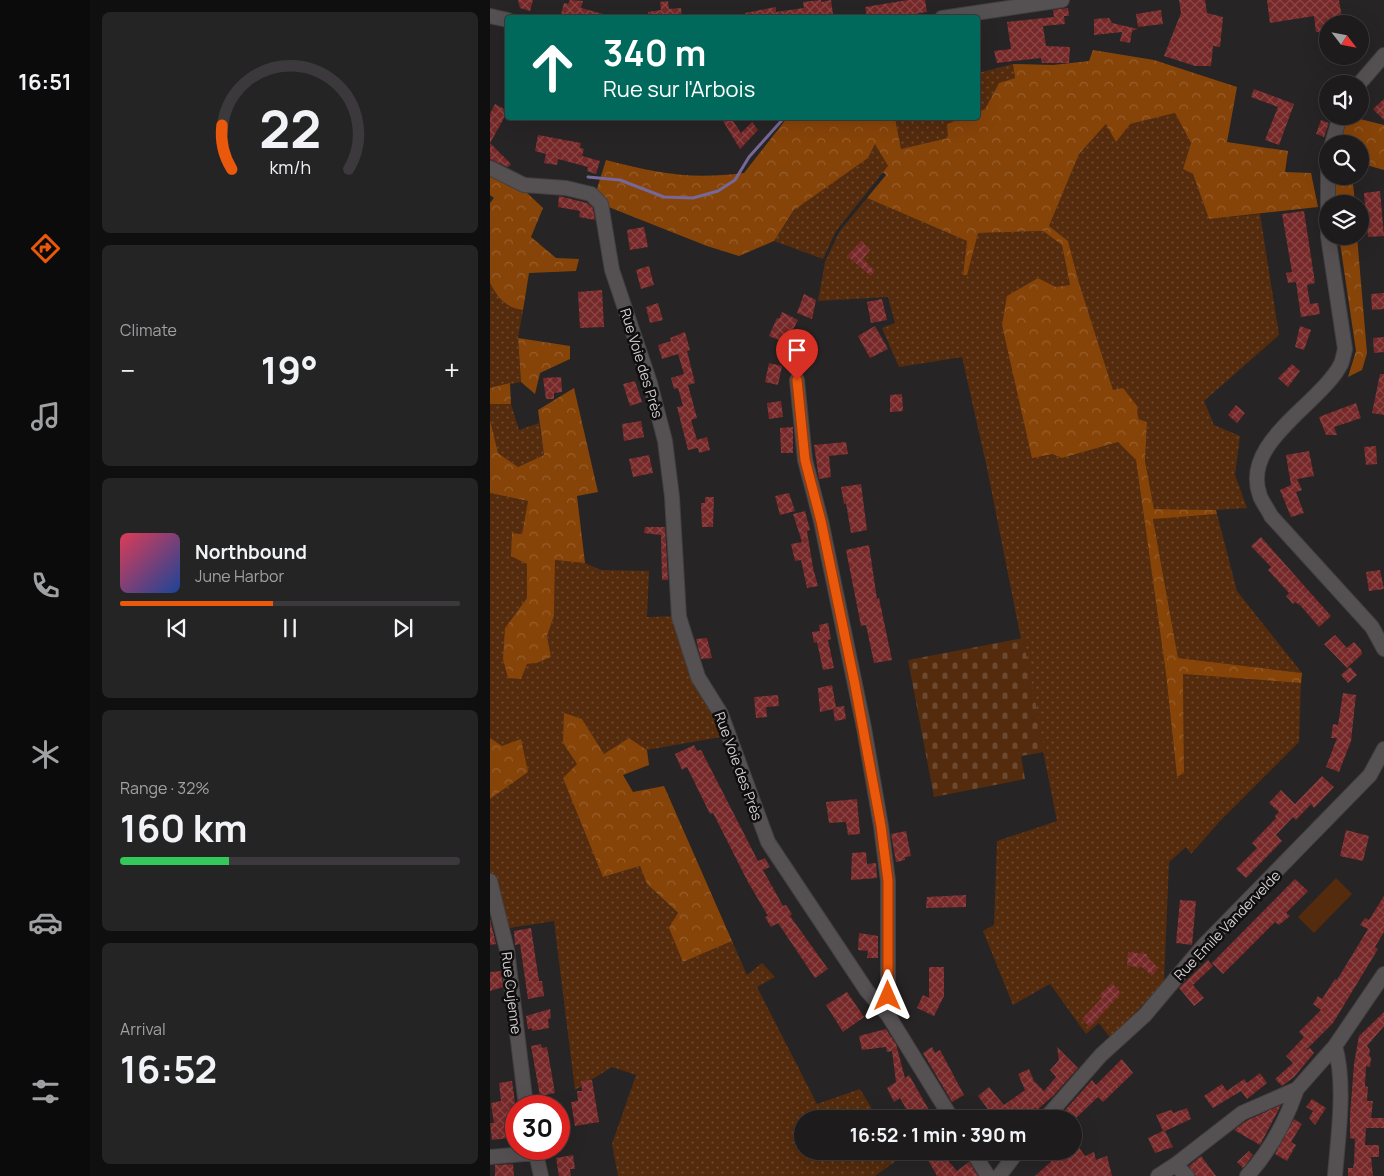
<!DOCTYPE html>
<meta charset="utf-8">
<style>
body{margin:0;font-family:Manrope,sans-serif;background:#252425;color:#f1f3f6;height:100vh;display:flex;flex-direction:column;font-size:19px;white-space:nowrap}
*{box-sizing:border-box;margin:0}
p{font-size:16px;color:#a0a1a3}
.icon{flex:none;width:28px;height:28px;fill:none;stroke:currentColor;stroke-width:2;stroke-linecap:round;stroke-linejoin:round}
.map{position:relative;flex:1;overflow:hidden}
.drawer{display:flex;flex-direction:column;gap:12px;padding:12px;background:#100f0f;width:400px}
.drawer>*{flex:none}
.top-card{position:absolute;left:15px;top:15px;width:475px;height:105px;border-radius:5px;box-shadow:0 5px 20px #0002,0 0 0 1px #3b393b;background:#00695c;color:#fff;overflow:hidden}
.needle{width:32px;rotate:122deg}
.tools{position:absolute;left:829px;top:15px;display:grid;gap:10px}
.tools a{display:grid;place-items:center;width:50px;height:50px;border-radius:50%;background:#1d1b1c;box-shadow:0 5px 20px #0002,0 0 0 1px #3b393b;font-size:25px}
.speed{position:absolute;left:15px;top:1095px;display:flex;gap:10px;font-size:25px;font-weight:700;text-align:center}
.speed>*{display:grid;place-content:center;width:65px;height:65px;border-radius:50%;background:#1d1b1c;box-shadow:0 5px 20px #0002,0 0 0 1px #3b393b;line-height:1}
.speed .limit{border:8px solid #d22;background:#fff;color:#111}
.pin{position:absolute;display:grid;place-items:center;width:42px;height:42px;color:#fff;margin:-51px -21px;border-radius:50% 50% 50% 0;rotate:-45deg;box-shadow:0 0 5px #0007}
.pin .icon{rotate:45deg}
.me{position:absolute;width:55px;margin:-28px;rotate:0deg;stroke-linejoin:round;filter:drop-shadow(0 0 4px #0008)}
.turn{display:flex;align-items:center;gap:18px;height:105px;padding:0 15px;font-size:22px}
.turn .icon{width:65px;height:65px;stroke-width:2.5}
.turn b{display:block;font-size:35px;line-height:42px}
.big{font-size:38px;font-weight:700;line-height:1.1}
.drawer .card{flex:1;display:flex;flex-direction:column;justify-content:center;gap:8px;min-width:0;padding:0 18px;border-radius:8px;background:#252425}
.drawer .dial{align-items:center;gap:0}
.dial svg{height:130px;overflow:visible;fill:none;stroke:#3b393b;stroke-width:7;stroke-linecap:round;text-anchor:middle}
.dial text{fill:#f1f3f6;stroke:none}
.song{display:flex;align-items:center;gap:15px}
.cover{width:60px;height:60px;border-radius:8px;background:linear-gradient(135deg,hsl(350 70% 55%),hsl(220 70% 35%))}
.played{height:5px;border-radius:2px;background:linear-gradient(90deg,#ea580c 45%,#3b393b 45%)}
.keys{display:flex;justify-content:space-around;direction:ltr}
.heat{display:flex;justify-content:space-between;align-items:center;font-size:28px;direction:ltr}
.charge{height:8px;border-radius:4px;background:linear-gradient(90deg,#34c759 32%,#3b393b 0)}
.trip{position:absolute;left:304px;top:1110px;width:288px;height:50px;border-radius:25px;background:#1d1b1c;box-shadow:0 5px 20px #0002,0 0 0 1px #3b393b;font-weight:700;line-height:50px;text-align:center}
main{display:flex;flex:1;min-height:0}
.menu{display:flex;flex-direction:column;width:90px;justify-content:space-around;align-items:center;background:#0c0b0b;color:#a0a1a3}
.menu .icon{width:35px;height:35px}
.menu .selected{color:#ea580c}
.menu b{font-size:22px;color:#f1f3f6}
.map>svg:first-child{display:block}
.grass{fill:url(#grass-dots)}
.forest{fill:url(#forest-crowns)}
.cemetery{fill:url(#cemetery-stones)}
.garden{fill:#542b0d}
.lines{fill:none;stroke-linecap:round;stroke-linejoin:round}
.stream{stroke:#766898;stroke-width:3}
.building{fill:url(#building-cross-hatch)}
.minor-casing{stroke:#434041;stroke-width:16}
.minor{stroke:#555153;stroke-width:14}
.route-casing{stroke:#983908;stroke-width:12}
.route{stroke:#ea580c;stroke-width:9}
.labels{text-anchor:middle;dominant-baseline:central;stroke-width:5;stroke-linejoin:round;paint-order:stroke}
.street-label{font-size:14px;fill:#d3d1d2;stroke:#0f0d0e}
</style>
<main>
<nav class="menu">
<b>16:51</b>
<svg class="icon selected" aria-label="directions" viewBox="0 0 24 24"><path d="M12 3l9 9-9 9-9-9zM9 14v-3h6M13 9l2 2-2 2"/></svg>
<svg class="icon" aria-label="music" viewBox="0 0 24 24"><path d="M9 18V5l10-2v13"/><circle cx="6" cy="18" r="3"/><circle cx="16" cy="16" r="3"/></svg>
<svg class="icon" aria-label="phone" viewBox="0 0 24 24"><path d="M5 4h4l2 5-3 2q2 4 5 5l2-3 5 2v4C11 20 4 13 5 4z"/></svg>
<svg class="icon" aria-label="climate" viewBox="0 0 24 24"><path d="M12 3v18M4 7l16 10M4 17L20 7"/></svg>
<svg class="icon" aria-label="car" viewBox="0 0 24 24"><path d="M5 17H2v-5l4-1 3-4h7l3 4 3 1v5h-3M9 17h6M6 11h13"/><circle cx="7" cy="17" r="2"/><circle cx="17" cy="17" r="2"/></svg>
<svg class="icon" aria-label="filters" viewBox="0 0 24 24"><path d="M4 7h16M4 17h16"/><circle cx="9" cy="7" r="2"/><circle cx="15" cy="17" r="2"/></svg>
</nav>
<section class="drawer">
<div class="card dial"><svg viewBox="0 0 100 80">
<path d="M14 69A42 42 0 1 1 86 69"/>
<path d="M14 69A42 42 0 0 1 8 42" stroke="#ea580c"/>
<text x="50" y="56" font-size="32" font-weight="700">22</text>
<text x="50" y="72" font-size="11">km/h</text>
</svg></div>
<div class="card"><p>Climate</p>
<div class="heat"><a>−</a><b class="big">19°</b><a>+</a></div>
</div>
<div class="card">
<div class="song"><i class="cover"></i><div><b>Northbound</b><p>June Harbor</p></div></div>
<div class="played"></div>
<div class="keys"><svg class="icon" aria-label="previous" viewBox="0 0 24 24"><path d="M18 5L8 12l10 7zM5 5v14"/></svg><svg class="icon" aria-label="pause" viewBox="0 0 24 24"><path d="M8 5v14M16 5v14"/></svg><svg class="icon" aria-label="next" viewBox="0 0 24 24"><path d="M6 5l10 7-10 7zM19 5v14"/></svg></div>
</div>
<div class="card"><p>Range · 32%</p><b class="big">160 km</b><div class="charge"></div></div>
<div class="card"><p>Arrival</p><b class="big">16:52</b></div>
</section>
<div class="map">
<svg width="894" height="1176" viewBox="0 0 894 1176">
<defs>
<pattern id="grass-dots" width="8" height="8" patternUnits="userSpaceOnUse" patternTransform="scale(1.25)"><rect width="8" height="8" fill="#542b0d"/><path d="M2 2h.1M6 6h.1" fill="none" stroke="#6c492f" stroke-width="1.8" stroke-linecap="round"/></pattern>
<pattern id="forest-crowns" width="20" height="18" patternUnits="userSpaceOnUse" patternTransform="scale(1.25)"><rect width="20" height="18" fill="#874409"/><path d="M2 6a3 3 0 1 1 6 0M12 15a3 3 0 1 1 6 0" fill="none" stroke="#975e2c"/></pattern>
<pattern id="cemetery-stones" width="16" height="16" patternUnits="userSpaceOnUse" patternTransform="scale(1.25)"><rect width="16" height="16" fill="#542b0d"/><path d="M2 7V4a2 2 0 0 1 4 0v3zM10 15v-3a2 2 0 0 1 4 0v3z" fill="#6c492f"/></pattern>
<pattern id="building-cross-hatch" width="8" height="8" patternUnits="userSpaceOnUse" patternTransform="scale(1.25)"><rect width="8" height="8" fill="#772828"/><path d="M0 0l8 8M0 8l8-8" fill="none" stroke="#894646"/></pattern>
</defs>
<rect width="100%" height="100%" fill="#272425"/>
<path class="grass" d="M523 64 525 78 509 83 495 109 488 112V73Z
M685 113 701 143 693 169 703 174 719 219 770 214 789 335 714 401 724 425 750 436 745 475 757 508 726 510 664 509 655 461 657 422 647 419 623 390 589 283 578 241 559 226 589 154 616 124H640Z
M405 118H473L457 124 459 138 411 149Z
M385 144 398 166 346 231 333 259 284 241 306 208 378 158Z
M377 198 477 241 473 275 488 233 553 231 572 245 580 285 566 287 548 278 518 296 512 325 562 454 572 458 628 442 646 460 676 674 687 777 694 773 693 674 811 683 809 742 730 821 701 854 696 847 679 862 674 982 621 1039 609 1023 596 1034 560 984 523 1005 493 931 504 925 507 841 567 821 497 468 472 357 409 367 392 328 405 323 398 297 328 301 335 262 349 232Z
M0 283C7 297 17 309 33 310L28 338 31 382 0 388Z
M0 404H21L29 430 49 423 54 455 28 467 8 453 0 420Z
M0 493 38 501 32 534 23 533 37 564V598L15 628 37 664 47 663 61 657 57 636 64 616 65 559 95 563 111 570 159 571 157 617 186 616 236 736 157 750 139 738 114 754 92 719 73 743 87 764 113 877 150 866 157 884 188 914 193 962 242 941 257 975 272 963 285 977 267 987 327 1104 370 1089 388 1119H312V1151H406L410 1158 385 1176H128L122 1144 146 1075 122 1067 85 1090 64 921 13 929 0 883V799L38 772 0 738Z
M727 514 747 591 812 673 688 658 663 518Z"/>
<path class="forest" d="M603 50 664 60 747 87 737 142 798 151 795 172 821 173 828 207 719 219 703 174 693 169 701 143 685 113 640 124 626 142 616 124 589 154 559 226 578 241 589 283 623 390 633 388 647 406 648 419 657 422 655 461 664 509 726 510 727 514 663 519 688 658 812 673 811 683 693 674 694 773 687 777 676 674 646 460 628 442 572 458 562 454 542 458 512 325 517 296 548 278 566 287 580 285 572 245 553 231 488 233 477 275H473L477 241 377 198 396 175 393 172 398 166 385 144 378 158 304 210 284 241 249 256 217 246 116 206 106 192 116 160C167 173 201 180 254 173L297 118H405L411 149 458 138 457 124 473 118H488V112L495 109 509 83 525 78 523 64 563 65 599 61Z
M858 116 894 125V170L876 165 870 173V144H849Z
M0 175 36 192 53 208 41 237 66 258 89 259 86 271 39 273 33 310C17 309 7 297 0 283V203L4 198 0 195Z
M844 176H868L863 183 865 204H846Z
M849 236H867L877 353 872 370 858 377 866 351Z
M28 338 80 346V359L50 373 45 394 31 382Z
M20 383 21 404H0V388Z
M84 388 108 492 87 496 95 563 65 560 64 616 57 636 61 657 47 663 37 664 31 679 18 678 13 659 15 628 37 598V564L21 556 22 533 32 534 38 501 0 493V420L8 453 28 467 54 455 48 410Z
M74 713 92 719 114 754 139 738 157 750 159 765 133 775 143 792 174 786 242 941 193 962 179 928 188 913 157 884 150 866 113 877 73 778 87 764 73 743Z
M0 738 12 746 31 739 38 772 0 799Z"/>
<path class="cemetery" d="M533 638 555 752 531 756 535 779 444 797 418 660Z"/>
<path class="garden" d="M846 878 862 894 824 933 808 917Z"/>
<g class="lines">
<path class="stream" d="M98 177 130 180 174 197 203 198 228 191 245 180 259 157 294 118"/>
</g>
<path class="building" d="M28 0H43L40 11 30 8Z
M80 0 93 1 91 8 117 15 116 18H70L74 3 78 4Z
M331 0V2L341 0 343 14 325 18H255V13L286 7V12L314 8 313 2Z
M418 0H435L437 12 402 18H377L375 7Z
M689 0H715L717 13 733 17 730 47 723 46 721 66H705L674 56 691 13Z
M777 0H849L853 24H838V31L826 32 824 16 780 23Z
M178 1 179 9 191 8 192 18H158V12L171 10 170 2Z
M578 8 579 16H574L575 24 553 26 556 46 580 47 579 63H552L551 58 507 63 504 51 521 49 517 22 564 17 563 10Z
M671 10 673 24 648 27 646 14Z
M619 18 622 23 648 29 642 31 640 43 630 41 632 32 604 35V19Z
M764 89 804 104 789 145 775 140 788 107 761 97Z
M894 99V120L883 109Z
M5 104 18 111 0 143 21 164 18 167 0 159V114Z
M239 118H241L251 133 262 122 268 130 250 149 233 121Z
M831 120 839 123 834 137 826 134Z
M48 135 91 143 90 148 94 149 92 156 110 161 106 174 97 171 98 167 68 159 67 165 54 163 56 154 45 151Z
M890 191 894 236 878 237 874 193Z
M69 196 97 203 103 208 105 220 89 217 90 211 68 207Z
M814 211 825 283 817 285 820 304 828 303 830 314 811 317 806 282 798 283 796 273 802 272 792 214Z
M154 227 158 247 140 250 137 230Z
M371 241 380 250 373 259 385 271 381 276 357 256Z
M159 266 164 285 151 289 146 270Z
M112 290 114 327 90 328 88 292Z
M894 293V309L882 310 881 294Z
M314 294 326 300 322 319 307 313Z
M392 299 397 320 381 323 377 302Z
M168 303 173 320 160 323 156 307Z
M292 312 308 320 296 343 279 336 287 318 289 319Z
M385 326 398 349 380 358 368 336Z
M810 326 821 330 814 350 805 347Z
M195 332 200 350 197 351 205 383 198 385 207 418 201 420 207 440 217 437 220 450 209 453 208 448 198 450 187 407 193 406 188 388 184 389 181 378 194 374 188 354 172 359 168 345 181 341 180 338Z
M894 337V352L884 353 883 338Z
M279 363 292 366 288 385 275 382Z
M802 364 810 371 798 387 788 378Z
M890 374H894V415L882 413Z
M71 377 72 392 64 393V399H56L53 378Z
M145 381 152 402 140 406 133 384Z
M412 394 413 411 400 412V395Z
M291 401 293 417 279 419 277 403Z
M866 403 871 418 844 427 847 435H836L829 417Z
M746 405 755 413 747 423 738 415Z
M151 421 154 437 134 441 132 424Z
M303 427V453H291L290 428Z
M356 442 358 454 339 456 341 477 329 479 324 445Z
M886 446 887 464 876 465 874 447Z
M819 451 824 476 807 479 812 490 806 492 814 513 801 517 790 490 801 485 796 455Z
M159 455 163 473 143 477 139 459Z
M371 484 377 530 361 533 356 503 354 504 351 487Z
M299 493 305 511 290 515 285 496Z
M215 497H224L223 527H212L211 503H215Z
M315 511 320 530 317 531 323 568 328 586 317 588 311 560 305 561 301 544 312 542 303 514Z
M155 527H175L178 580H172L171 535 154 533Z
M771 537 841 616 829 627 810 605 805 602 803 604 796 596 799 593 778 570 781 567 761 546Z
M379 545 387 599 389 598 402 660 384 663 376 625 371 626 356 550Z
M890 570 894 589 879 591 876 572Z
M338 623 341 639 338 640 344 668 333 670 327 642 324 643 322 632 330 631 329 625Z
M845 635 857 648 864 642 871 650 872 654 857 668 834 644Z
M217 638 222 658 211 659 206 639Z
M860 667 867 675 858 683 851 675Z
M342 685 346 707 354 706 356 719 345 721 343 709 330 712 328 688Z
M853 693 866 695 861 741 849 772 836 767 847 738H841L843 724 848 725Z
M288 695 289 706 276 707 277 717 266 718 264 697Z
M204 745 207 751 211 750 268 861 275 858 280 867 273 870 293 906 296 905 302 914 300 916 338 969 325 978 288 923 281 927 275 917 278 916 258 882 223 813 220 814 197 767 192 770 185 754Z
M832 776 844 787 824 808 821 804 806 820 803 817 786 835 792 841 756 878 746 869 767 848 762 843 786 818 785 816 789 812 779 803 791 790 805 804Z
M367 799 370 834 358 835 356 822 339 823 336 802Z
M856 830 879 836 873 861 850 856Z
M416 831 421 856 415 857V860L406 862 401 834Z
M376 852 377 864 386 863 387 878 361 880 362 853Z
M805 879 818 891 796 913 800 916 789 925 785 922 733 974 722 963Z
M476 895V907L436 908 437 897Z
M894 896V932L885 947 888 949 843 1023 815 1051 820 1048 824 1053 804 1077 792 1086 785 1079 803 1063 796 1056 814 1037 809 1032 831 1010 823 1004 828 996 832 999 845 979 847 980 878 929 870 925 875 918 879 920Z
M690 900 706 901 702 945 686 943Z
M0 919 6 944 0 945Z
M41 928 49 981H52L54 996 38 999 30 944 25 945 24 931Z
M369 933 388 936V958H377L378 951 368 950Z
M638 952 657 954V957L668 968 662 976 652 967 637 966Z
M718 960 723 966 703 985 714 998 704 1006 689 988Z
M439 967H454V996L444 1016 427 1008 433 995 439 998Z
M11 971 13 987 0 991V972Z
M622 983 631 993 600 1027 592 1019 612 998 609 996Z
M357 992 374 1017 353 1032 336 1005Z
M60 1009 61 1018 58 1019 59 1028 42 1031V1028L38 1029 36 1016Z
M894 1012V1026L877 1046 880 1050 879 1056 881 1057 880 1067 876 1066 875 1086 878 1087 877 1101H883L881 1118H894V1128H876L875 1145H889V1157H881L883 1176H858V1168H863L864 1163 865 1139 860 1138V1116L864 1064 869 1036Z
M396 1029 406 1044 415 1078 419 1075 439 1110 422 1119 410 1098 404 1102 397 1088 406 1082 402 1051 397 1052 396 1047 372 1050 369 1036Z
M51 1044 52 1048 57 1047 65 1093 50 1096 41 1046Z
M442 1047 445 1053 450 1050 474 1095 462 1102 433 1053Z
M567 1047 588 1068 563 1096 547 1110 546 1108 532 1119H505L488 1096 499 1087 514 1105 535 1090 528 1074 539 1069 544 1081 554 1091 566 1077 560 1070 569 1060Z
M632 1059 643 1073 613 1102 608 1097 586 1118 583 1114 579 1119H567L602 1080 606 1085Z
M770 1073 777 1083 757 1099 751 1091 723 1108 714 1096 732 1084 737 1091 754 1079 757 1083Z
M102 1080 109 1122 85 1126 81 1102 88 1101 87 1091H92L91 1081Z
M22 1081 26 1110V1137L2 1140 0 1123H4L1 1103 11 1101 9 1083Z
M822 1099 836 1108 825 1125 819 1118 823 1111 816 1107Z
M791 1105 770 1145 744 1130 756 1121Z
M697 1108 701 1119 675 1131 683 1147 665 1153 658 1138 673 1131 666 1115 681 1110 683 1113Z
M804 1119 812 1124 801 1142 806 1145 797 1161 785 1154Z
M582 1138 595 1156 604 1152 606 1160 617 1156 622 1176H545L573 1151H582Z
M433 1151H463L454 1156 467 1171 479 1162 488 1176H447Z
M759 1151 763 1155 753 1168 747 1162Z
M83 1155 85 1169H80L81 1176H69L66 1158Z
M711 1156 726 1176H706L699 1166Z
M23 1164 24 1176H5V1165Z"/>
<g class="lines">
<defs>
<path id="minor" d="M0 16 18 20
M452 18 572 0
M869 84 894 55
M842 144 850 116
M838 157V234
M0 168 34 185 76 188 101 194 111 204 122 270 160 383 175 441 182 497 189 617 208 677 231 714 278 842 377 991 398 1015 462 1119
M838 236 855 349C854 353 853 359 851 364 830 405 750 442 770 496 772 502 778 509 781 516L882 627 894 649
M307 380 315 460 331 521 374 728 391 826 398 881V1015
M0 881 17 950 36 1106
M845 1046C856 1084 848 1137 845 1176
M555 1119 611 1055 655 1015 714 945 880 775 894 749
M45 1149 51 1176
M482 1151 498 1176
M0 1157 46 1153
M685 1165 697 1176
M509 1176 528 1151
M668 1176 685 1165 752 1113 807 1089 845 1046 894 974
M757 1176C780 1151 796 1121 807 1089"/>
</defs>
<use href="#minor" class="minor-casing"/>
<use href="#minor" class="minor"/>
</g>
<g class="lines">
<defs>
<path id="route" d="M307 380 315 460 331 521 365 685 391 826 398 881V996"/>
</defs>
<use href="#route" class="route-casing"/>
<use href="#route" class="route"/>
</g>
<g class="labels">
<g class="street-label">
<text transform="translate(152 363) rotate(73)">Rue Voie des Près</text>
<text transform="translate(249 766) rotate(70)">Rue Voie des Près</text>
<text transform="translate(737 925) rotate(-46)">Rue Emile Vandervelde</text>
<text transform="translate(22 993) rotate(83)">Rue Cujenne</text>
</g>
</g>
</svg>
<div class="tools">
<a><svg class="needle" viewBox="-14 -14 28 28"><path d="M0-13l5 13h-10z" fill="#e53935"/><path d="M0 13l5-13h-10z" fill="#a0a1a3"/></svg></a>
<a><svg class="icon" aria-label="sound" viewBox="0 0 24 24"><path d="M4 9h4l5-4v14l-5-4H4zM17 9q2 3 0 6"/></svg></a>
<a><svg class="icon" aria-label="search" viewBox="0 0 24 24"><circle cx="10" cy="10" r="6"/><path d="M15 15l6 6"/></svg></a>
<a><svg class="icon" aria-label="layers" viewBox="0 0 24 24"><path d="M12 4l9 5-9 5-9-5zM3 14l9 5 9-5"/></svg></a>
</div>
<div class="speed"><div class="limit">30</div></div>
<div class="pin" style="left:307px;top:380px;background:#d93025"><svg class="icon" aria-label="arrive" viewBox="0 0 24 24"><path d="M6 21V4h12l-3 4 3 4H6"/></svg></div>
<svg class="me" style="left:398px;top:996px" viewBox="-20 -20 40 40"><path d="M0-17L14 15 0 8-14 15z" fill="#ea580c" stroke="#fff" stroke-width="4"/></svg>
<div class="trip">16:52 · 1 min · 390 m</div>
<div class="top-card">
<div class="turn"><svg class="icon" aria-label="ahead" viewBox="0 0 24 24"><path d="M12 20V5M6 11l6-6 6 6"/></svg><div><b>340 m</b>Rue sur l'Arbois</div></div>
</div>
</div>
</main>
